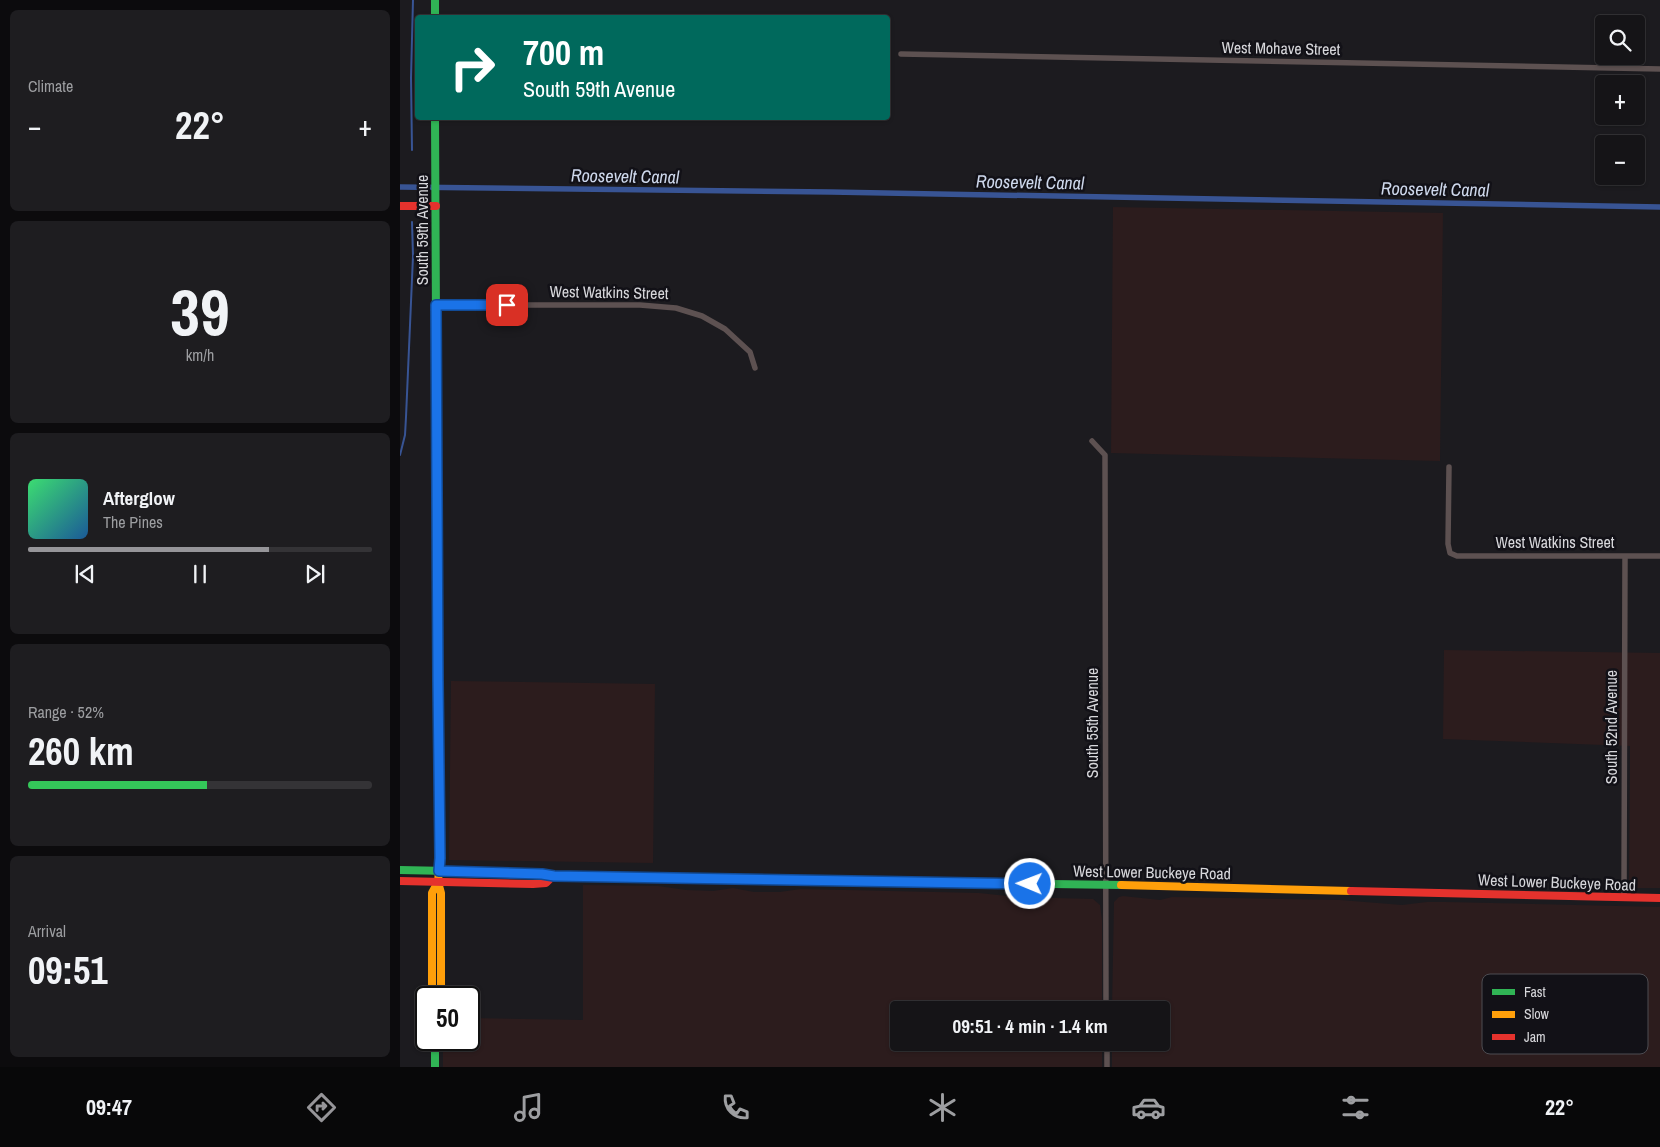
<!DOCTYPE html>
<meta charset="utf-8">
<style>
body{margin:0;font-family:"Archivo Narrow",sans-serif;background:#1e1d20;color:#f1f3f6;height:100vh;display:flex;flex-direction:column;font-size:19px;white-space:nowrap}
*{box-sizing:border-box;margin:0}
p{font-size:16px;color:#9d9ea1}
.icon{flex:none;width:28px;height:28px;fill:none;stroke:currentColor;stroke-width:2;stroke-linecap:round;stroke-linejoin:round}
.map{position:relative;flex:1;overflow:hidden}
.sheet{display:flex;flex-direction:column;gap:10px;padding:10px;background:#0c0b0d;width:400px}
.sheet>*{flex:none}
.top-card{position:absolute;left:15px;top:15px;width:475px;height:105px;border-radius:5px;box-shadow:0 1px 4px #0004,0 0 0 1px #343336;background:#00695c;color:#fff;overflow:hidden}
.buttons{position:absolute;left:1195px;top:15px;display:grid;gap:10px}
.buttons a{display:grid;place-items:center;width:50px;height:50px;border-radius:5px;background:#151417;box-shadow:0 1px 4px #0004,0 0 0 1px #343336;font-size:25px}
.speed{position:absolute;left:15px;top:986px;display:flex;gap:10px;font-size:25px;font-weight:700;text-align:center}
.speed>*{display:grid;place-content:center;width:65px;height:65px;border-radius:50%;background:#151417;box-shadow:0 1px 4px #0004,0 0 0 1px #343336;line-height:1}
.speed .limit{border:2px solid #111;border-radius:8px;background:#fff;color:#111}
.pin{position:absolute;display:grid;place-items:center;width:42px;height:42px;color:#fff;margin:-21px;border-radius:10px;box-shadow:0 2px 8px #0006}
.me{position:absolute;width:55px;margin:-28px;rotate:271deg;stroke-linejoin:round;filter:drop-shadow(0 0 4px #0008)}
.turn{display:flex;align-items:center;gap:18px;height:105px;padding:0 25px;font-size:22px}
.turn .icon{width:65px;height:65px;stroke-width:2.5}
.turn b{display:block;font-size:35px;line-height:42px}
.big{font-size:38px;font-weight:700;line-height:1.1}
.sheet .widget{flex:1;display:flex;flex-direction:column;justify-content:center;gap:8px;min-width:0;padding:0 18px;border-radius:8px;background:#1e1d20}
.sheet .dial{align-items:center;gap:0}
.dial b{font-size:65px;line-height:1}
.song{display:flex;align-items:center;gap:15px}
.cover{width:60px;height:60px;border-radius:8px;background:linear-gradient(135deg,hsl(140 70% 55%),hsl(210 70% 35%))}
.played{height:5px;border-radius:2px;background:linear-gradient(90deg,#969599 70%,#343336 70%)}
.keys{display:flex;justify-content:space-around;direction:ltr}
.heat{display:flex;justify-content:space-between;align-items:center;font-size:28px;direction:ltr}
.charge{height:8px;border-radius:4px;background:linear-gradient(90deg,#34c759 52%,#343336 0)}
.trip{position:absolute;left:490px;top:1001px;width:280px;height:50px;border-radius:5px;background:#151417;box-shadow:0 1px 4px #0004,0 0 0 1px #343336;font-weight:700;line-height:50px;text-align:center}
.menu{display:flex;height:80px;justify-content:space-around;align-items:center;background:#080809;color:#9d9ea1}
.menu .icon{width:35px;height:35px}
.menu .current{color:#969599}
.menu b{font-size:22px;color:#f1f3f6}
main{display:flex;flex:1;min-height:0}
.map>svg:first-child{display:block}
.industrial{fill:#2c1c1d}
.lines{fill:none;stroke-linecap:round;stroke-linejoin:round}
.stream{stroke:#385494;stroke-width:2}
.canal{stroke:#385494;stroke-width:5.5}
.street{stroke:#5d5151;stroke-width:5.5}
.fast{stroke:#30b455;stroke-width:8}
.slow{stroke:#ff9f0a;stroke-width:8}
.jam{stroke:#e5322d;stroke-width:8}
.route-casing{stroke:#114b97;stroke-width:12}
.route{stroke:#1a73e8;stroke-width:9}
.labels{text-anchor:middle;dominant-baseline:central;stroke-width:5;stroke-linejoin:round;paint-order:stroke}
.street-label{font-size:16px;fill:#d7d7db;stroke:#121117}
.water-label{font-size:18px;font-style:italic;fill:#ced8ec;stroke:#121117}
.key{fill:#121117;stroke:#4d4c52;stroke-width:1}
.key-label{font-size:14px;fill:#d7d7db}
</style>
<main>
<section class="sheet">
<div class="widget"><p>Climate</p>
<div class="heat"><a>−</a><b class="big">22°</b><a>+</a></div>
</div>
<div class="widget dial"><b>39</b><p>km/h</p></div>
<div class="widget">
<div class="song"><i class="cover"></i><div><b>Afterglow</b><p>The Pines</p></div></div>
<div class="played"></div>
<div class="keys"><svg class="icon" aria-label="previous" viewBox="0 0 24 24"><path d="M18 5L8 12l10 7zM5 5v14"/></svg><svg class="icon" aria-label="pause" viewBox="0 0 24 24"><path d="M8 5v14M16 5v14"/></svg><svg class="icon" aria-label="next" viewBox="0 0 24 24"><path d="M6 5l10 7-10 7zM19 5v14"/></svg></div>
</div>
<div class="widget"><p>Range · 52%</p><b class="big">260 km</b><div class="charge"></div></div>
<div class="widget"><p>Arrival</p><b class="big">09:51</b></div>
</section>
<div class="map">
<svg width="1260" height="1067" viewBox="0 0 1260 1067">
<rect width="100%" height="100%" fill="#1c1b1f"/>
<path class="industrial" d="M713 207 1043 213 1040 461 711 453Z
M1044 650 1260 653V888H1229L1230 746 1043 739Z
M51 681 255 684 253 863 49 860Z
M183 885 258 886 286 890 313 891 333 888 354 892H380L401 889 579 893 617 897 693 899 700 905 702 920V1010H499V1042L702 1043V1067H43V1040H69V1018L183 1020Z
M723 896 760 900 772 897 940 900 1002 905 1027 902H1046L1260 907V1067H712V1043L761 1042V1010H712L714 902 719 897Z"/>
<g class="lines">
<path class="stream" d="M12 150 11 78 13 0
M0 455 5 435 6 417 13 256 12 222"/>
<path class="canal" d="M0 187 431 192 1260 207"/>
<path class="street" d="M501 54 1260 69
M36 305H240L276 308 302 316 325 329 350 352 355 368
M692 441 705 455V458L706 1010
M1049 467 1048 544 1050 553 1057 556H1260
M1224 897 1225 556
M707 1042V1067"/>
<path class="fast" d="M35 0V18
M35 118 36 322
M0 870 142 873 153 876 241 877
M454 881 721 885
M35 1040V1067"/>
<path class="slow" d="M721 885 951 891
M35 998 41 986V893L38 882 40 859 39 729
M35 998 32 986V893L38 882"/>
<path class="jam" d="M0 206H36
M36 322 39 729
M241 877 454 881
M0 881 133 884 146 883 153 876
M951 891 1260 898"/>
</g>
<g class="lines">
<defs>
<path id="route" d="M107 305H36L38 681 40 858 39 871 142 874 154 876 630 884"/>
</defs>
<use href="#route" class="route-casing"/>
<use href="#route" class="route"/>
</g>
<g class="labels">
<g class="street-label">
<text transform="translate(881 48) rotate(1)">West Mohave Street</text>
<text transform="translate(22 230) rotate(-90)">South 59th Avenue</text>
<text transform="translate(209 292) rotate(1)">West Watkins Street</text>
<text x="1155" y="542">West Watkins Street</text>
<text transform="translate(692 723) rotate(-90)">South 55th Avenue</text>
<text transform="translate(1211 727) rotate(-90)">South 52nd Avenue</text>
<text transform="translate(752 872) rotate(1)">West Lower Buckeye Road</text>
<text transform="translate(1157 882) rotate(2)">West Lower Buckeye Road</text>
</g>
<g class="water-label">
<text transform="translate(225 176) rotate(1)">Roosevelt Canal</text>
<text transform="translate(630 182) rotate(1)">Roosevelt Canal</text>
<text transform="translate(1035 189) rotate(1)">Roosevelt Canal</text>
</g>
</g>
<rect x="1082" y="974" width="166" height="80" rx="8" class="key"/>
<rect x="1092" y="989" width="23" height="6" fill="#30b455"/>
<rect x="1092" y="1011" width="23" height="7" fill="#ff9f0a"/>
<rect x="1092" y="1034" width="23" height="6" fill="#e5322d"/>
<g class="key-label">
<text x="1124" y="997">Fast</text>
<text x="1124" y="1019">Slow</text>
<text x="1124" y="1042">Jam</text>
</g>
</svg>
<div class="buttons">
<a><svg class="icon" aria-label="search" viewBox="0 0 24 24"><circle cx="10" cy="10" r="6"/><path d="M15 15l6 6"/></svg></a>
<a>+</a>
<a>−</a>
</div>
<div class="speed"><div class="limit">50</div></div>
<div class="pin" style="left:107px;top:305px;background:#d93025"><svg class="icon" aria-label="arrive" viewBox="0 0 24 24"><path d="M6 21V4h12l-3 4 3 4H6"/></svg></div>
<svg class="me" style="left:630px;top:884px" viewBox="-20 -20 40 40"><circle r="17" fill="#1a73e8" stroke="#fff" stroke-width="3"/><path d="M0-11L8 9 0 5-8 9z" fill="#fff"/></svg>
<div class="trip">09:51 · 4 min · 1.4 km</div>
<div class="top-card">
<div class="turn"><svg class="icon" aria-label="right" viewBox="0 0 24 24"><path d="M7 20v-9h11M14 6l5 5-5 5"/></svg><div><b>700 m</b>South 59th Avenue</div></div>
</div>
</div>
</main>
<nav class="menu">
<b>09:47</b>
<svg class="icon current" aria-label="directions" viewBox="0 0 24 24"><path d="M12 3l9 9-9 9-9-9zM9 14v-3h6M13 9l2 2-2 2"/></svg>
<svg class="icon" aria-label="music" viewBox="0 0 24 24"><path d="M9 18V5l10-2v13"/><circle cx="6" cy="18" r="3"/><circle cx="16" cy="16" r="3"/></svg>
<svg class="icon" aria-label="phone" viewBox="0 0 24 24"><path d="M5 4h4l2 5-3 2q2 4 5 5l2-3 5 2v4C11 20 4 13 5 4z"/></svg>
<svg class="icon" aria-label="climate" viewBox="0 0 24 24"><path d="M12 3v18M4 7l16 10M4 17L20 7"/></svg>
<svg class="icon" aria-label="car" viewBox="0 0 24 24"><path d="M5 17H2v-5l4-1 3-4h7l3 4 3 1v5h-3M9 17h6M6 11h13"/><circle cx="7" cy="17" r="2"/><circle cx="17" cy="17" r="2"/></svg>
<svg class="icon" aria-label="filters" viewBox="0 0 24 24"><path d="M4 7h16M4 17h16"/><circle cx="9" cy="7" r="2"/><circle cx="15" cy="17" r="2"/></svg>
<b>22°</b>
</nav>
